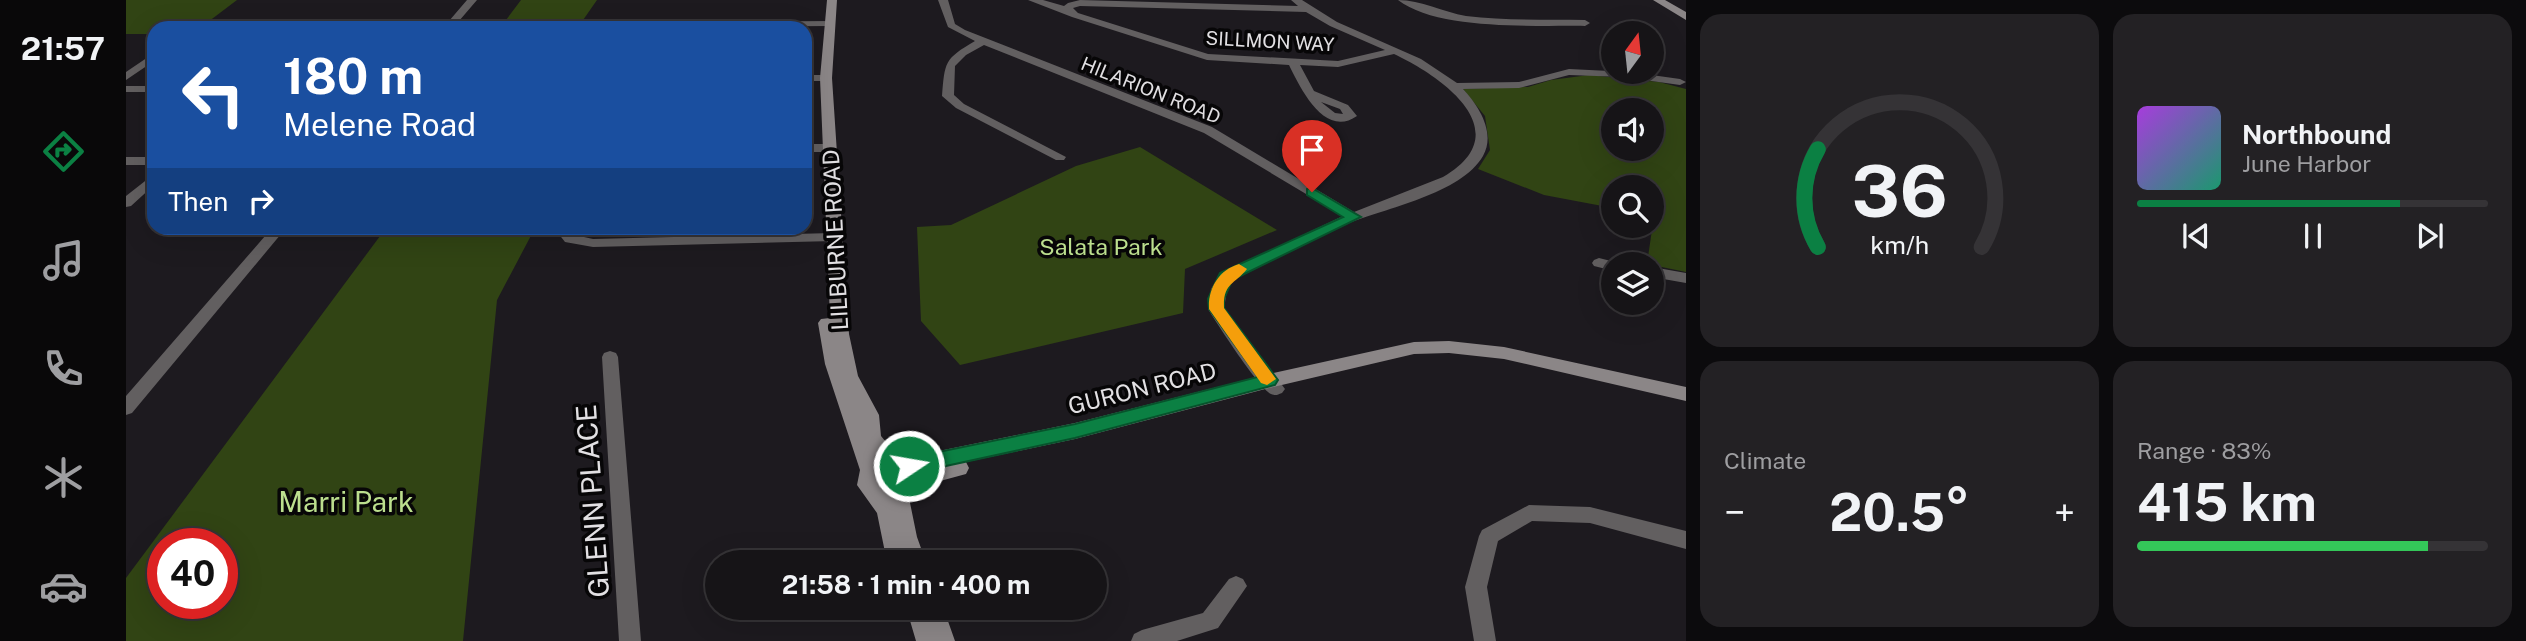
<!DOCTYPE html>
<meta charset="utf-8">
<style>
body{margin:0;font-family:"Public Sans",sans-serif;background:#232124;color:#f1f3f6;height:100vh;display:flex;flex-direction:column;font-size:26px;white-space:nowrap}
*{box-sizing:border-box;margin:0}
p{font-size:23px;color:#9e9ea1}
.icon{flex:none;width:38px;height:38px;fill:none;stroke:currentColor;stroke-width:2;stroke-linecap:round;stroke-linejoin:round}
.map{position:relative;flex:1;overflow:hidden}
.sheet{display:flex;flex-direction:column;gap:14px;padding:14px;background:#0c0b0d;width:840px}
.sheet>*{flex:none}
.guide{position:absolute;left:21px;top:21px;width:665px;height:214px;border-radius:21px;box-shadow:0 7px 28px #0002,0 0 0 2px #353336;background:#1a4fa0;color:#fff;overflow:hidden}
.needle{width:46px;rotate:15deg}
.buttons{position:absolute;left:1475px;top:21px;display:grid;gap:14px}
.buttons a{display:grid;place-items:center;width:63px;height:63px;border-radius:50%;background:#161417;box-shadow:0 7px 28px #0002,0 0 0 2px #353336;font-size:35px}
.speed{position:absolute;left:21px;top:528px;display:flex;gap:14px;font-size:35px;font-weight:700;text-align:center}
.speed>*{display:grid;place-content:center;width:91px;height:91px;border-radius:50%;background:#161417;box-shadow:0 7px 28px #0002,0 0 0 2px #353336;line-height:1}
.speed .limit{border:10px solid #d22;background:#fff;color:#111}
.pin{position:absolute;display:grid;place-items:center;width:60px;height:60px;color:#fff;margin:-72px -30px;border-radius:50% 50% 50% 0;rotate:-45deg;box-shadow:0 0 7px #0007}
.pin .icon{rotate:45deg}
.me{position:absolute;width:77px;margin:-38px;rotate:78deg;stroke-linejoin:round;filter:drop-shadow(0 0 5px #0008)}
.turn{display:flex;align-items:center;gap:24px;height:147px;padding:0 21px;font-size:32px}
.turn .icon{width:91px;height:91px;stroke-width:2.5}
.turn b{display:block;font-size:49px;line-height:60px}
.then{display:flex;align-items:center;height:66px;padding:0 21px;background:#0003;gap:14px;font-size:26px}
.big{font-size:52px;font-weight:700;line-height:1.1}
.sheet .tile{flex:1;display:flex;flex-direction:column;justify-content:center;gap:10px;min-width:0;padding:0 24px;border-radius:21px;background:#232124}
.sheet .dial{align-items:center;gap:0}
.dial svg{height:182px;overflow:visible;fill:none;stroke:#353336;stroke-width:7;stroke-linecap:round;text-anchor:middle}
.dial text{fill:#f1f3f6;stroke:none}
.song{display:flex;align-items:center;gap:21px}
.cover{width:84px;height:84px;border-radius:10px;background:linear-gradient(135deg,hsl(280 70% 55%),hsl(160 70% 35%))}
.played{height:7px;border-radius:4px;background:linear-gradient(90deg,#0b8043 75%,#353336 75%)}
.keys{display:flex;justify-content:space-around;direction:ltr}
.heat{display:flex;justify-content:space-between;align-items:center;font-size:38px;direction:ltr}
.charge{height:10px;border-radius:5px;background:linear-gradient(90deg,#34c759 83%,#353336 0)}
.sheet .tiles{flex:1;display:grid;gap:14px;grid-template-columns:repeat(2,1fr)}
.trip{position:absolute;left:579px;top:550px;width:402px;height:70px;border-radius:35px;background:#161417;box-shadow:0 7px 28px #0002,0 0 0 2px #353336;font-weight:700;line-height:70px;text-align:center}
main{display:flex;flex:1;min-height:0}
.tab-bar{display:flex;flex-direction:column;width:126px;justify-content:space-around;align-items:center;background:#090809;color:#9e9ea1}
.tab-bar .icon{width:49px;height:49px}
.tab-bar .selected{color:#0b8043}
.tab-bar b{font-size:32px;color:#f1f3f6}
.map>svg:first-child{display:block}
.green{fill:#314414;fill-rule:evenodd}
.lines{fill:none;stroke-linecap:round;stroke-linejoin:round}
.street{fill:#625f60;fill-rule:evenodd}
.secondary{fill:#8b8687;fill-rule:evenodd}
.route{fill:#0b8043;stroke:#07532c;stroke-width:2}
.slow{fill:#f59e0b}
.labels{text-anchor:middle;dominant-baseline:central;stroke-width:7;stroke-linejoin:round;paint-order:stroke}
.far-street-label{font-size:19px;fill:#e2e0e3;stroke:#070607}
.street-label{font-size:23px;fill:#e2e0e3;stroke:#070607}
.park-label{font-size:23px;fill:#bcdf8e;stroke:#070607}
.near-park-label{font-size:28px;fill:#bcdf8e;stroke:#070607}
.near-street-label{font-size:28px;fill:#e2e0e3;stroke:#070607}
</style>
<main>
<nav class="tab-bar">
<b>21:57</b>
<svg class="icon selected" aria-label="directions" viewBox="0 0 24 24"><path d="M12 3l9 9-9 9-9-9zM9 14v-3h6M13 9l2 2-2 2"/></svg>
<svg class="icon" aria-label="music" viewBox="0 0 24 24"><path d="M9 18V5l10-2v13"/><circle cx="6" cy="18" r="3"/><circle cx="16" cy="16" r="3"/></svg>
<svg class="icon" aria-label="phone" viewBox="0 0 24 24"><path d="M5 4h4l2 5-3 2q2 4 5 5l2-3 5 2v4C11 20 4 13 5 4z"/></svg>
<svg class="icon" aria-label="climate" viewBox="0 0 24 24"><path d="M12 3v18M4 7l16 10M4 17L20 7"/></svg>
<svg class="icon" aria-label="car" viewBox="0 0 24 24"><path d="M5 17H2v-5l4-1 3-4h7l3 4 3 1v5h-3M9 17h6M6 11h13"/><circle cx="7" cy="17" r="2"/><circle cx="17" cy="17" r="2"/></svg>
</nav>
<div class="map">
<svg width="1560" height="641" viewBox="0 0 1560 641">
<rect width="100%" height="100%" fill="#1d1a1f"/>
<path class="green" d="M0 0H111L74 28H28V34H0Z
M395 0H471L455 23 377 24Z
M1463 75 1533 82 1560 89V272L1521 264 1528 216 1526 187H1488L1487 208 1418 195 1352 169 1364 150 1359 116 1337 89 1402 87 1425 80ZM1488 110H1526V149H1488Z
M1014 147 1151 230 1059 269 1057 313 834 365 795 321 791 227 825 225 950 166Z
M260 228H409L371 300 337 641H0V578ZM96 544V604H37V544Z"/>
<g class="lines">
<path class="street" d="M341 0H351L327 28H317Z
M812 0H822L829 24 839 30 1086 127 1228 212 1317 177C1394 132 1317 77 1268 54L1212 67 1174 65 1188 91 1222 105 1231 116C1198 139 1174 87 1163 65L1081 60 946 17 902 0H917L938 6 942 3 954 0 1172 6 1165 0H1176L1211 22 1295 59 1331 83 1393 82 1443 69 1504 72 1554 79 1560 82 1554 85 1497 77 1443 75 1393 88 1337 89C1353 106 1370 133 1357 156 1335 194 1259 208 1221 224 1181 241 1143 259 1105 280L1101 289 1098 309 1156 385 1159 389 1156 393C1151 395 1150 396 1145 394 1132 387 1092 325 1082 309L1085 289 1094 274 1217 216 1078 133 858 45 840 55 829 66 828 95 838 104 940 157 938 160H930L830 108 816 96C819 62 818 59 849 41L822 27ZM954 6 1180 12 1204 26 1259 50 1212 61 1082 54 952 13 947 8ZM1195 102 1214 109 1217 114 1209 113Z
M1272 0C1295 0 1317 12 1340 16 1379 21 1420 19 1459 20L1464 23 1459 26C1410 25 1312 31 1272 0Z
M707 21V25L704 26 442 28 459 23Z
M28 53V61L0 80V72Z
M679 75H700L705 78 700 81H679Z
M0 86H28V92H0Z
M679 144H704L710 148 704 152H679Z
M0 157H28V165H0Z
M28 174V185L5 206 0 207V196Z
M146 228H160L6 413 0 415V396Z
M432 228H446L449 235 467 239 708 233 715 237 708 241 467 247 439 242 432 233Z
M1473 258 1493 263 1494 264H1488V271L1468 266 1466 263 1468 260Z
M1526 267 1560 273V283L1526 277Z
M484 351 490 353 492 357 515 641H493L476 357 478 353Z
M1403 505 1464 507 1560 531V549L1464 523 1406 521 1372 541 1361 587 1370 641H1348L1339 587 1353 536 1356 530Z
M1110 576 1117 579 1121 586 1092 628 1051 641H1005L1008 634 1016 630 1077 613 1103 579Z"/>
<path class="secondary" d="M701 0H711L706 78 723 334 732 376 753 415 755 436 774 459 949 423 1143 374 1288 342 1323 341 1378 347 1560 387V401L1378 359 1323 353 1288 354 1143 388 949 439 840 462 843 468 840 474 803 484 782 493 791 537 800 562H761L751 513 731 485 734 470 699 364 692 323 695 319 704 318 694 78ZM757 472 764 477V484L760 488 752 483V475Z
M1527 0H1539L1560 12V20Z
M780 607H817L829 641H790Z"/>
</g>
<path class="route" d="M1186 188 1235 217 1106 280 1098 299V308L1152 380 1149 385 949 438 783 474 776 471 774 466 776 461 783 458 949 424 1132 377 1083 309 1082 299 1092 277 1094 273 1217 217 1181 195V189Z"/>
<path class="slow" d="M1113 264 1121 269C1108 285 1097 283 1098 308L1150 379 1141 385 1135 383 1083 309C1082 288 1093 270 1113 264Z"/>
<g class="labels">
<g class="far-street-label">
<text transform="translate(1144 41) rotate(3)">SILLMON WAY</text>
<text transform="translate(1025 90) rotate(22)">HILARION ROAD</text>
</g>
<g class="street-label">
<text transform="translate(709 240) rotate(-93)">LILBURNE ROAD</text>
<text transform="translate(1016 388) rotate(-14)">GURON ROAD</text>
</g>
<g class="park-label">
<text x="975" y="246">Salata Park</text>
</g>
<g class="near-park-label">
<text x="220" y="501">Marri Park</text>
</g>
<g class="near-street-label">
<text transform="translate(466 501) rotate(-94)">GLENN PLACE</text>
</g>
</g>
</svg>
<div class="buttons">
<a><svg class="needle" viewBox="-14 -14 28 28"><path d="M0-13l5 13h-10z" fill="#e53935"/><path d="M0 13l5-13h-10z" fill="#9e9ea1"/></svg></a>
<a><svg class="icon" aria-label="sound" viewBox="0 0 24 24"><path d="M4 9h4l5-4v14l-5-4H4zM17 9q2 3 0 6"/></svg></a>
<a><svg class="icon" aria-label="search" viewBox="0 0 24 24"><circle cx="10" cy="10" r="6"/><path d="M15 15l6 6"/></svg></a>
<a><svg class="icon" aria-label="layers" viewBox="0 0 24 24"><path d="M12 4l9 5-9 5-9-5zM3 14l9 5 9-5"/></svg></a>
</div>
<div class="speed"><div class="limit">40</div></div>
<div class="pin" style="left:1186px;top:192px;background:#d93025"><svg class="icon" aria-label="arrive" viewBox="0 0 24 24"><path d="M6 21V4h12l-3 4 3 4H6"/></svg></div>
<svg class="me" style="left:783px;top:466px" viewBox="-20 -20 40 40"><circle r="17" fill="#0b8043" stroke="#fff" stroke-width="3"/><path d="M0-11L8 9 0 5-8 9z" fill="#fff"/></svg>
<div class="trip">21:58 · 1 min · 400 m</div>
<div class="guide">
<div class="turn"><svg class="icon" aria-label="left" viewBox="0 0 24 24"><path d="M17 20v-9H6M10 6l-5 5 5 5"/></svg><div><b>180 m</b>Melene Road</div></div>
<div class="then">Then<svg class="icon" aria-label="right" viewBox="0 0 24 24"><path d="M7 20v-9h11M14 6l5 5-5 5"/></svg></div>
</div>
</div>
<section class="sheet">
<div class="tiles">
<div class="tile dial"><svg viewBox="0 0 100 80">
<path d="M14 69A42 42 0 1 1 86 69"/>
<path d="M14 69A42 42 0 0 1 14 26" stroke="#0b8043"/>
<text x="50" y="56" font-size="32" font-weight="700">36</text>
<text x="50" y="72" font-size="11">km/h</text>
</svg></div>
<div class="tile">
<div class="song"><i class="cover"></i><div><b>Northbound</b><p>June Harbor</p></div></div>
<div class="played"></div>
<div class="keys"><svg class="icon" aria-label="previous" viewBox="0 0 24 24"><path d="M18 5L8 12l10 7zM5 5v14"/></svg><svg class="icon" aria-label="pause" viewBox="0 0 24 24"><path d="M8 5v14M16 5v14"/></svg><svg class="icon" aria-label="next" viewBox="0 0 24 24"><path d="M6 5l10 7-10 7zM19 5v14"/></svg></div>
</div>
<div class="tile"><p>Climate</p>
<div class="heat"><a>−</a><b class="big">20.5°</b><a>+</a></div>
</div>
<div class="tile"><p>Range · 83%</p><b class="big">415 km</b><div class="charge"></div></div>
</div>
</section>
</main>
